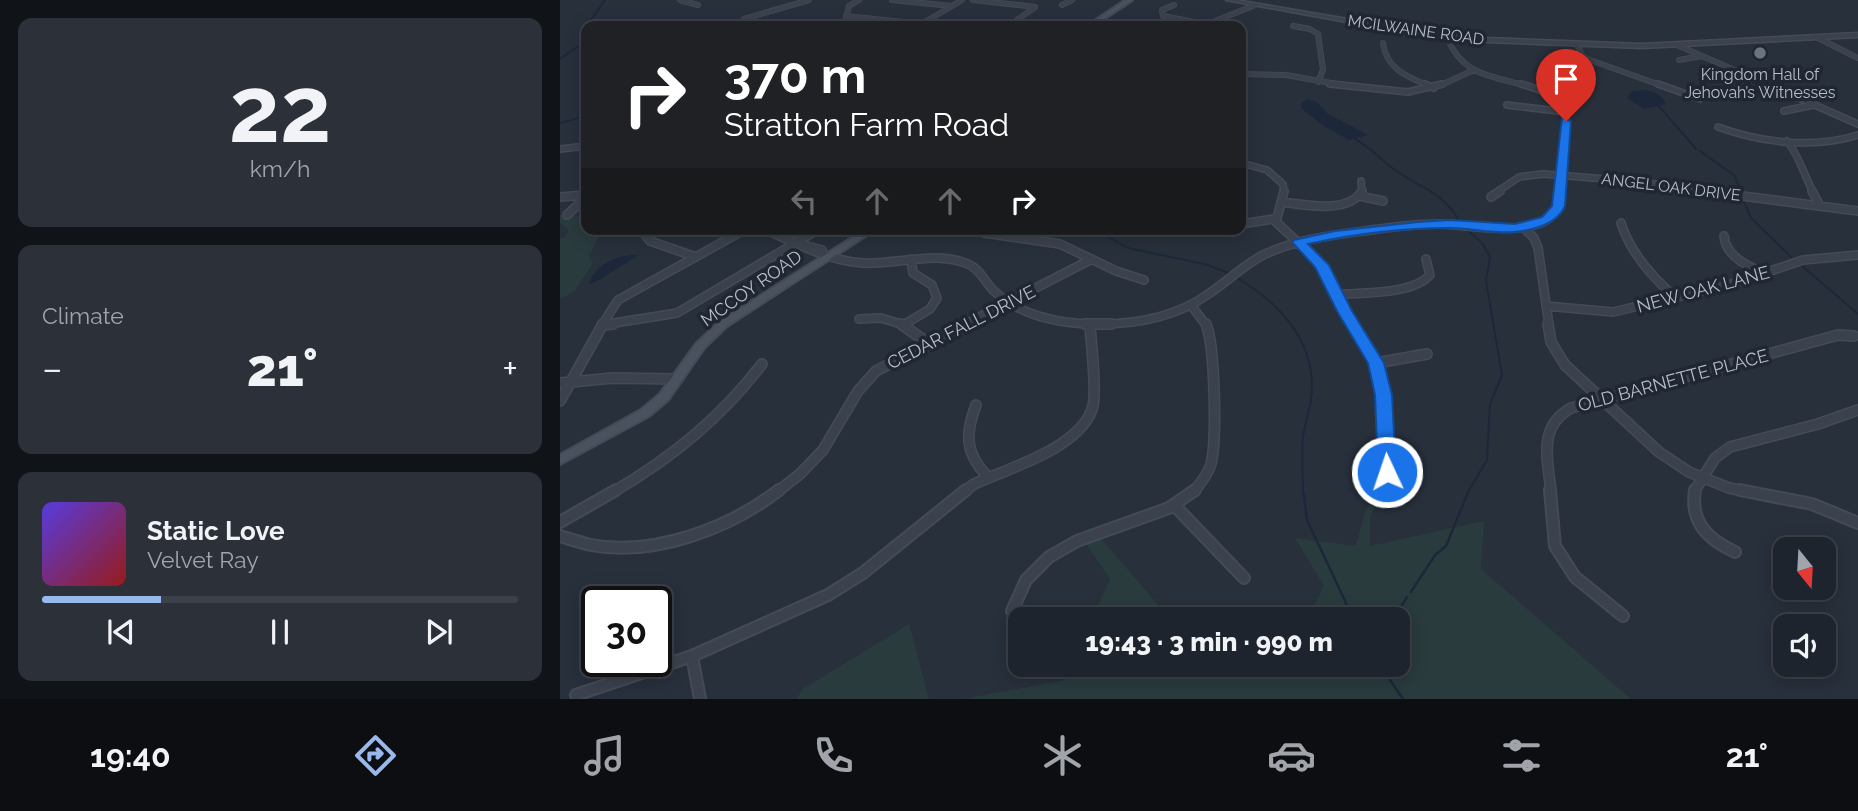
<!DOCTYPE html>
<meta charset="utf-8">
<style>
body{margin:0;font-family:Raleway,sans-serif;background:#2b3039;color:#f1f3f6;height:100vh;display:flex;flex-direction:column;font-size:26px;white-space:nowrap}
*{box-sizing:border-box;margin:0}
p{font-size:23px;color:#a1a4aa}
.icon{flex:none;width:38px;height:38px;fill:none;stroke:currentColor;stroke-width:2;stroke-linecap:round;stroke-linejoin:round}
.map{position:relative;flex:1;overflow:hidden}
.panel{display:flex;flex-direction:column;gap:18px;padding:18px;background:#101419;width:560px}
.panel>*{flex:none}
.banner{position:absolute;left:21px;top:21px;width:665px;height:214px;border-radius:14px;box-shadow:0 4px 18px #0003,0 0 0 2px #3c4149;background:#202124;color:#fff;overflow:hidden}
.needle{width:46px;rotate:162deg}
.tools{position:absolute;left:1213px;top:537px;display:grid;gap:14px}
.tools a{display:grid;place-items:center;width:63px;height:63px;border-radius:14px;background:#1e242d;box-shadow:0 4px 18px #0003,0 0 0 2px #3c4149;font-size:35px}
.speed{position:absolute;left:21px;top:586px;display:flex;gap:14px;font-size:35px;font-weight:700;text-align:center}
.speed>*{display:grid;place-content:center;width:91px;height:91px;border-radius:50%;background:#1e242d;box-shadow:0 4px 18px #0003,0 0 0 2px #3c4149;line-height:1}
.speed .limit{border:4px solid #111;border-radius:10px;background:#fff;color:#111}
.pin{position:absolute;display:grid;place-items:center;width:60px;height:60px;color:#fff;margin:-72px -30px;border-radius:50% 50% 50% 0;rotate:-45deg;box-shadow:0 0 7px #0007}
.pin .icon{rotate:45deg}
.me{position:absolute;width:77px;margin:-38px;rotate:357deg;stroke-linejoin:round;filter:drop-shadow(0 0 5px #0008)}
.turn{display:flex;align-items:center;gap:24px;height:147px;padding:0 28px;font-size:32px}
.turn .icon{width:91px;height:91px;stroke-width:2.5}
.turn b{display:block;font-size:49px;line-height:60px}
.lanes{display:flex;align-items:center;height:66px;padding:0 28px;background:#0003;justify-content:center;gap:35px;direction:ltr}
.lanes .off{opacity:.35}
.big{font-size:52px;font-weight:800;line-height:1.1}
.panel .widget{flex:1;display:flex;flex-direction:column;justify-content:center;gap:10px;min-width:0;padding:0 24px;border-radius:14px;background:#2b3039}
.panel .dial{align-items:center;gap:0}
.dial b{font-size:91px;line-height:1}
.song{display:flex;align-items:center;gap:21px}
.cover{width:84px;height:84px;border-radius:10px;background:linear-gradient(135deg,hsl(250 70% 55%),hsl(0 70% 35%))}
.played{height:7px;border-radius:4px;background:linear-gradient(90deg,#99b8eb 25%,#3c4149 25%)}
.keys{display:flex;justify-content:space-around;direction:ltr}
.heat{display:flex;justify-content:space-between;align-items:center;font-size:38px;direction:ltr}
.trip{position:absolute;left:448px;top:607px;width:402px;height:70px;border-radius:14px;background:#1e242d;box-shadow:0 4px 18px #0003,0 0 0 2px #3c4149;font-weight:800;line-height:70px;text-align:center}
.tabs{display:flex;height:112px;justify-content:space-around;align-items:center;background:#0c0e12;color:#a1a4aa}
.tabs .icon{width:49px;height:49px}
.tabs .selected{color:#99b8eb}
.tabs b{font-size:32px;color:#f1f3f6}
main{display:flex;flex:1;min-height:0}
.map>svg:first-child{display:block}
.green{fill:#2a3b3d}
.water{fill:#1c2839}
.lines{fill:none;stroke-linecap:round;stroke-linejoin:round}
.stream-far1{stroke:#1c2839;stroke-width:2}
.stream{stroke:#1c2839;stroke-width:2.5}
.minor-far4-casing{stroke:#454b56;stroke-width:6}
.minor-far3-casing{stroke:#454b56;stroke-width:8}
.minor-far2-casing{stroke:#454b56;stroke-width:10}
.minor-far1-casing{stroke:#454b56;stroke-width:12}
.minor-casing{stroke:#454b56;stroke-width:14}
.tertiary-casing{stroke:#454b56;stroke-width:3}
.secondary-casing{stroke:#454b56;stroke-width:4}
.minor-far4{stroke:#3c424d;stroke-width:4.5}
.minor-far3{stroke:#3c424d;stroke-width:5}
.minor-far2{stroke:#3c424d;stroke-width:7}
.minor-far1{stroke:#3c424d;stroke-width:9}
.minor{stroke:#3c424d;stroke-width:10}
.tertiary{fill:#3c424d;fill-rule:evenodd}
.secondary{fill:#4a525f;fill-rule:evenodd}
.route{fill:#1a73e8;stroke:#114b97;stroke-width:2}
.worship-dot{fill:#6b7280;stroke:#202732;stroke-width:2.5}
.labels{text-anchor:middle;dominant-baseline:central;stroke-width:7;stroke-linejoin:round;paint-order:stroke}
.far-street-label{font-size:16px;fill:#b8bec7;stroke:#202732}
.far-poi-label{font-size:16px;fill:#b8bec7;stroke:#202732}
.street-label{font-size:18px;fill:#b8bec7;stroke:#202732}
</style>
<main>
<section class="panel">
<div class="widget dial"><b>22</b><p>km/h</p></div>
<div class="widget"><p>Climate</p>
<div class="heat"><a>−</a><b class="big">21°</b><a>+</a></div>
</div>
<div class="widget">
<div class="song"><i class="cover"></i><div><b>Static Love</b><p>Velvet Ray</p></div></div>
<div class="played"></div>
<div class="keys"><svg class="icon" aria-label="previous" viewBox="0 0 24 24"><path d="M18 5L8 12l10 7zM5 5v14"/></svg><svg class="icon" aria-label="pause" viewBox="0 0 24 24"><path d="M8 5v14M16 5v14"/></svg><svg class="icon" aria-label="next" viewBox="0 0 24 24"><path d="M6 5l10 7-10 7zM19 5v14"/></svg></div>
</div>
</section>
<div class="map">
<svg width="1298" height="699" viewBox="0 0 1298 699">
<rect width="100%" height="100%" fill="#28303c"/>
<path class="green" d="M0 215 26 216V229H43L29 256 33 263 15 291 0 299V239L5 237 9 230 0 223Z
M820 480 825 483 810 517V546L924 521 921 569 1071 699H403L505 680 511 665H838V620L747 619 764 586 735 538 796 546 804 516Z
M539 536 610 619H532L550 579 525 542Z
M349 624 369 699H236L243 689Z"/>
<path class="water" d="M1072 91C1085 89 1101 90 1106 104L1084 109 1067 98Z
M748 99 757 102 768 114 808 135 789 140 765 127 742 109 741 103Z
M79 255 36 282 29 284C36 263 58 254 79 255Z"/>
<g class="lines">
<path class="stream-far1" d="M27 26 45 0
M0 59 23 43 22 36 26 29
M1098 105 1136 149
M0 123 26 116
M795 139C810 147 821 160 835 170 859 187 885 193 899 221
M1140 151 1175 176 1179 188
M1183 199 1191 218 1231 257
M534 229 568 248 644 264 669 273
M907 230 922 243 930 257 926 281 942 375 930 404 927 460 908 492
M1241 265 1298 314
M677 278C718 302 753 338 752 389 752 405 745 421 743 437 741 455 743 474 743 492"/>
<path class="stream" d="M743 490 747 520 794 620
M851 592 875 555 886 546 909 490
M833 620 847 597
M820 665 843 699"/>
<defs>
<path id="minor-far4" d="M120 0 138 5
M332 0 392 6
M413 0 475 7 449 26
M502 5 512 0
M614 5 602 10 603 16 645 24
M286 16 362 24
M184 19 249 0
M454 23 472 26
M360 25 402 0
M280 26 286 19 289 6 299 0
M643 26 695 5
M733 26 750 29 758 34 763 70 758 82
M887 37C902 76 932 76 967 86
M1256 37 1298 58
M823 43C826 69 848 77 869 86
M681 44 685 50
M1016 44 1023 56 1030 60 1103 86
M1117 45 1211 86
M1119 60 1142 56
M681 74 726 75 788 86
M1167 84 1195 79
M879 86 914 70
M1000 86 1010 83"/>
<path id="minor-far3" d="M770 84 848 92 882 84
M865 84 874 88
M961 84C979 89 1002 96 1006 116L999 192
M1098 84 1140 99
M1207 84 1298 124
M984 91 1006 84
M947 105 1006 112
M1224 111 1253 105
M1158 127C1202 143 1252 149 1298 135
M1227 141C1239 155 1244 175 1253 192
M0 149 26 146
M681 163 707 170 723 184 724 192
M801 181 802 192
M937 192 959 177 983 174 1072 181 1158 192"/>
<path id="minor-far2" d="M724 191 716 222 762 265 793 325
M1144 191 1298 211
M1252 191 1260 206
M800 196 823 201
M0 197 26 195
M931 197 940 191
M722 202C745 205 788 214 802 191
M7 215 26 197
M1061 223C1070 252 1092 277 1115 297
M681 224 714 219
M963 227 974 238 978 248 989 325
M87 229 85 235 90 241 136 257
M204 229C236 243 268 261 303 263 338 265 375 250 408 264 420 269 425 282 433 290 459 315 497 323 531 324 571 325 614 318 647 295 667 282 682 266 703 255 737 239 774 235 811 230 833 227 856 224 879 224 908 224 985 242 998 206 999 202 999 195 999 191
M424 233 500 244 556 271 584 280
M1164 236C1166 257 1187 265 1203 273
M236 243 262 250V254
M776 295C803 292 852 295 870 275L866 259
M631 305 646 325
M986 306 1053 312 1169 285 1243 260 1298 255
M299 319 321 318 344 325
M345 324 370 309 377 298 372 285 353 273 351 259
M42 325 117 313 259 229
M42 325 58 300 186 229
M404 325 532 259"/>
<path id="minor-far1" d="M341 324 368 343
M525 324H551
M792 324 816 363 824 395 827 472
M988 324 991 342 1005 365 1099 452 1129 472 1169 488 1189 492
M42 325 53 324
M816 363 867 354
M0 383 53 378 118 379
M0 401 43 324
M416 405C405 434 405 453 427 476
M53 492C112 458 161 418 202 364
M217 492 240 474 263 450 298 391 316 371 407 324
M404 492 414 484C449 468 523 447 533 406 537 387 531 345 530 324
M634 492C640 483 648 475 651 464 657 440 655 346 646 324
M991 492C988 460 977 427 1011 408L1278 335 1294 336
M1134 492 1155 458 1170 447 1258 424 1298 410"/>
<path id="minor" d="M990 490 995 546 1015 577 1063 616
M1135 490C1130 522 1147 539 1175 552
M1180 490 1252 504 1298 523
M614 505 684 578
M0 522 56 490
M0 536C10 539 21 543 31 545 94 557 170 528 219 490
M452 611 466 580 489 557 517 541 609 508 635 490
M132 656 140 699
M16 695 132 656 268 595 303 573 406 490"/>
<path id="tertiary" d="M666 0H676L852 30 927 38 1082 44 1298 33V37L1082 48 927 42 852 34Z"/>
<path id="secondary" d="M566 0H572L533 26H527Z
M306 229H316L167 326 144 348 108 400 89 416 0 464V455L81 410 100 394 136 344 159 322Z"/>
</defs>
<use href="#minor-far4" class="minor-far4-casing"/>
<use href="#minor-far3" class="minor-far3-casing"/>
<use href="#minor-far2" class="minor-far2-casing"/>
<use href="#minor-far1" class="minor-far1-casing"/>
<use href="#minor" class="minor-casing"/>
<use href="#tertiary" class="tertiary-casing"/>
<use href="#secondary" class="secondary-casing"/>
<use href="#minor-far4" class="minor-far4"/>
<use href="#minor-far3" class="minor-far3"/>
<use href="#minor-far2" class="minor-far2"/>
<use href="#minor-far1" class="minor-far1"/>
<use href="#minor" class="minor"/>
<use href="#tertiary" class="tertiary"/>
<use href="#secondary" class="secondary"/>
</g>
<path class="route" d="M1002 118 1011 121 1005 206C997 225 973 230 955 232 933 234 911 228 889 228 843 228 794 234 748 244L769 265 792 311 824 363 832 395 836 472 834 477H820L818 472 815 395 808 363 777 311 755 267 732 242 734 240 775 231 858 222 890 220 955 224 982 217 992 206Z"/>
<circle class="worship-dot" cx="1200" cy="53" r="7"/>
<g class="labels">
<g class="far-street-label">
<text transform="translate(856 30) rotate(8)">MCILWAINE ROAD</text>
<text transform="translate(1111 187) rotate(7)">ANGEL OAK DRIVE</text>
</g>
<g class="far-poi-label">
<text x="1200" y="74">Kingdom Hall of<tspan x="1200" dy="18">Jehovah’s Witnesses</tspan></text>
</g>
<g class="street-label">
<text transform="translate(191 288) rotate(-35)">MCCOY ROAD</text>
<text transform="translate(1143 289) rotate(-15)">NEW OAK LANE</text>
<text transform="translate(401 327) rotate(-27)">CEDAR FALL DRIVE</text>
<text transform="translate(1113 380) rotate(-15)">OLD BARNETTE PLACE</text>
</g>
</g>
</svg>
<div class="tools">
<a><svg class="needle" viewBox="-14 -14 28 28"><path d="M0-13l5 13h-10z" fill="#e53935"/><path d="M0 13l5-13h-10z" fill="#a1a4aa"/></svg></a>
<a><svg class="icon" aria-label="sound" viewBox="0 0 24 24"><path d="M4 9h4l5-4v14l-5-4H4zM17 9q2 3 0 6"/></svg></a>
</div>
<div class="speed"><div class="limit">30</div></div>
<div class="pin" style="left:1006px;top:121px;background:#d93025"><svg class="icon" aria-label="arrive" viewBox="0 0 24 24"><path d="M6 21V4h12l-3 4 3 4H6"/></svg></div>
<svg class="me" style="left:827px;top:472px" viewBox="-20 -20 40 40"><circle r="17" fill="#1a73e8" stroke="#fff" stroke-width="3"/><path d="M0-11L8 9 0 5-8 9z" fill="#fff"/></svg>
<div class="trip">19:43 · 3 min · 990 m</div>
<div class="banner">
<div class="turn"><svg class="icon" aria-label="right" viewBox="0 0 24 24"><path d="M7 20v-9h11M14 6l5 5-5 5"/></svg><div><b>370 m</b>Stratton Farm Road</div></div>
<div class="lanes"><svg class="icon off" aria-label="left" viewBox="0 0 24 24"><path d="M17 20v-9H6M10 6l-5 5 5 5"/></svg><svg class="icon off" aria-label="ahead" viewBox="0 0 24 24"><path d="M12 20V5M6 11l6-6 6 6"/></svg><svg class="icon off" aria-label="ahead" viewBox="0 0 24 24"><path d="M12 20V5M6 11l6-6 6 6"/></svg><svg class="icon" aria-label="right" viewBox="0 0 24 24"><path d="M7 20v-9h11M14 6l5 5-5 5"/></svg></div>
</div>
</div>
</main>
<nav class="tabs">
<b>19:40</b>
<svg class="icon selected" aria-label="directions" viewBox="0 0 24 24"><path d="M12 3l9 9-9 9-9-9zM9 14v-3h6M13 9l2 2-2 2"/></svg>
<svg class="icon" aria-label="music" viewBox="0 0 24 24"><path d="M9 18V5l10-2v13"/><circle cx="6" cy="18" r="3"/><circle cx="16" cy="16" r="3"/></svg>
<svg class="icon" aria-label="phone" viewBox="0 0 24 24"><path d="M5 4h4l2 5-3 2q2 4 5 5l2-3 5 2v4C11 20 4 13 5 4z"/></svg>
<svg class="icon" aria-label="climate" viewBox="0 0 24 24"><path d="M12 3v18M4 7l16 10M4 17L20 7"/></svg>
<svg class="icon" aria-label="car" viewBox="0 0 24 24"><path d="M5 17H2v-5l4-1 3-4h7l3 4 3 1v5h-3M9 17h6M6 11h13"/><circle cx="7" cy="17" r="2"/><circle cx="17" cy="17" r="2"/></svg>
<svg class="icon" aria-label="filters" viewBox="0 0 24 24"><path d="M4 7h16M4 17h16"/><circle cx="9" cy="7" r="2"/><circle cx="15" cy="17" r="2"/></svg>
<b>21°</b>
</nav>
